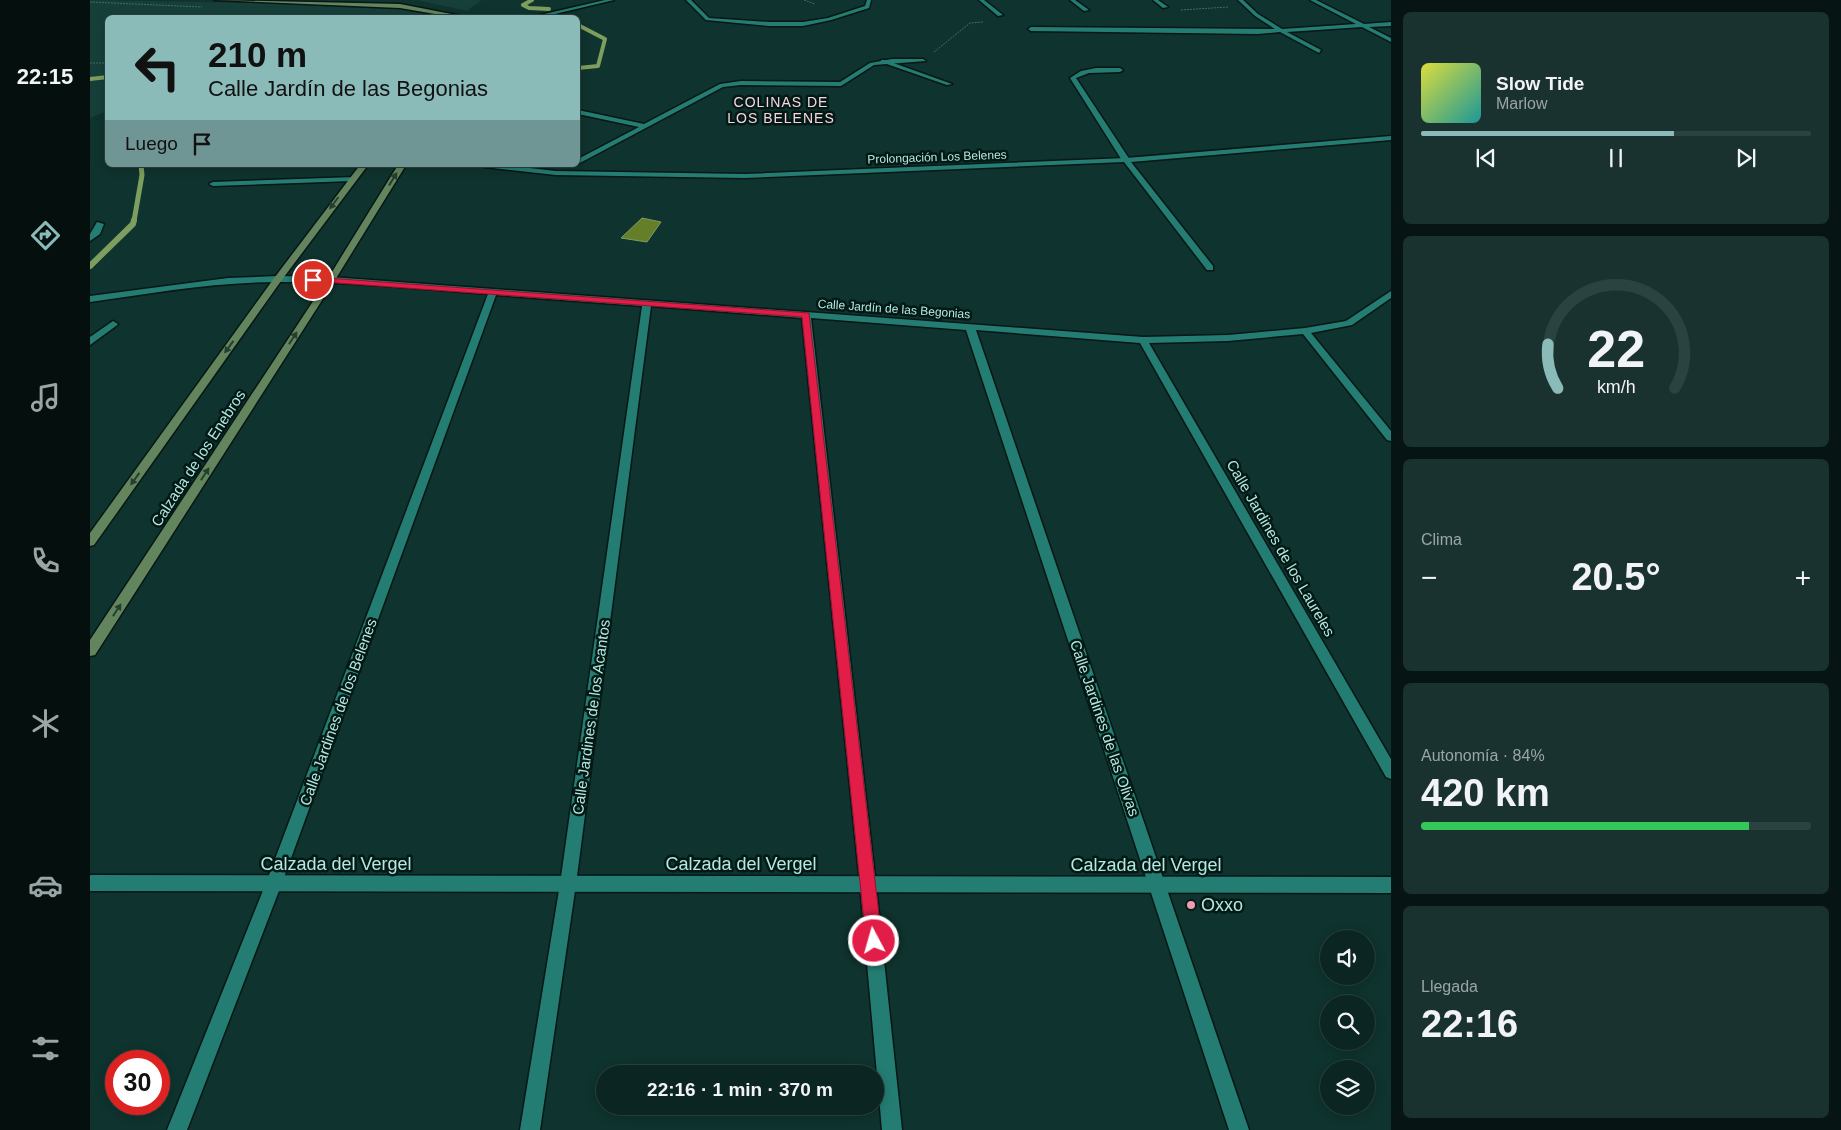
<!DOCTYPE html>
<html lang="es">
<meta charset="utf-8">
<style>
body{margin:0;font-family:Arial,sans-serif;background:#19322f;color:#f1f3f6;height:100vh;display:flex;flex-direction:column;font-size:19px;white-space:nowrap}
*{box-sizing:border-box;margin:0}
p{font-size:16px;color:#9aa5a5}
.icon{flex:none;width:28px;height:28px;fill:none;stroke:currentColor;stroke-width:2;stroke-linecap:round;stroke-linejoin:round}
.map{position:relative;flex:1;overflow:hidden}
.side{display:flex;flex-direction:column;gap:12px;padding:12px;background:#061513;width:450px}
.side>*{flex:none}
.banner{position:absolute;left:15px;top:15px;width:475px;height:152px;border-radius:8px;box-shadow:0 2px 12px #0003,0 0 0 1px #2b4340;background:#8bbbb9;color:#111;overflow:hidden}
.fabs{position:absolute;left:1230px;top:930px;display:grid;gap:10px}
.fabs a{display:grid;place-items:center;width:55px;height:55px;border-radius:50%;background:#0b2622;box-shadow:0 2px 12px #0003,0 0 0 1px #2b4340;font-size:25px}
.speed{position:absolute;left:15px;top:1050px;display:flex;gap:10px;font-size:25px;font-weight:700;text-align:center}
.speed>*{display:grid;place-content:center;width:65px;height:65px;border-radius:50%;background:#0b2622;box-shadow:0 2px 12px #0003,0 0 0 1px #2b4340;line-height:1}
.speed .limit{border:8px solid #d22;background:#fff;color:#111}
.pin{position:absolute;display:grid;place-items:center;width:42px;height:42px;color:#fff;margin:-21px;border:2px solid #fff;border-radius:50%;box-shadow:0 1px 5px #0007}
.me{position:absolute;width:55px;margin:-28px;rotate:354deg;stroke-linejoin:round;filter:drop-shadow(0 0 4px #0008)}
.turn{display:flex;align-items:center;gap:18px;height:105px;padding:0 20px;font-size:22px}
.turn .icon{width:65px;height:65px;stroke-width:2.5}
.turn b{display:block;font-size:35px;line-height:42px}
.then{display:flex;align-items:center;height:48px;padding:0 20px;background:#0003;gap:10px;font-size:19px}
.big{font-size:38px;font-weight:700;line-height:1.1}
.side .card{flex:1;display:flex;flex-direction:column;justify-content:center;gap:8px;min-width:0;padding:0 18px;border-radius:8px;background:#19322f}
.side .dial{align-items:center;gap:0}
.dial svg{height:130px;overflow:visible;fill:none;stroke:#2b4340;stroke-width:7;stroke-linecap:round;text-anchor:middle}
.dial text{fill:#f1f3f6;stroke:none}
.song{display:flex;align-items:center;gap:15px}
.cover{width:60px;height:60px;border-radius:8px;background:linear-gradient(135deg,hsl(60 70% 55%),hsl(180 70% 35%))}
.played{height:5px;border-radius:2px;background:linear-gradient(90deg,#8bbbb9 65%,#2b4340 65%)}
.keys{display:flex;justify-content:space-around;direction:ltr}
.heat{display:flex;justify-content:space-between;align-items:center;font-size:28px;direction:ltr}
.charge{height:8px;border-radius:4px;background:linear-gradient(90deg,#34c759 84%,#2b4340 0)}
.trip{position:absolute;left:506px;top:1065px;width:288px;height:50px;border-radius:25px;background:#0b2622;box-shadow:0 2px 12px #0003,0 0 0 1px #2b4340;font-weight:700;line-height:50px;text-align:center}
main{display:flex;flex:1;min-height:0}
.menu{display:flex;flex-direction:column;width:90px;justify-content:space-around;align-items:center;background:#040f0e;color:#9aa5a5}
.menu .icon{width:35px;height:35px}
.menu .active{color:#8bbbb9}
.menu b{font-size:22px;color:#f1f3f6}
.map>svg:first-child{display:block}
.built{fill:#173f3a}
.water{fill:#657e28;stroke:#7d9e5f}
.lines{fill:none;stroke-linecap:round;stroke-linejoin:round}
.stream-far2{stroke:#7d9e5f;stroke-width:4}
.stream-far1{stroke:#7d9e5f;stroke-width:5}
.stream{stroke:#7d9e5f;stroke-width:6}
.service-casing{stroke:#091715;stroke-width:3}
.minor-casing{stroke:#091715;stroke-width:3}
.tertiary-casing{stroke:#091715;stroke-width:3}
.secondary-casing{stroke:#091715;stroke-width:3}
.path{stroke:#436b65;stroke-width:1;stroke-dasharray:2 1;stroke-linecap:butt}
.service{fill:#247d73;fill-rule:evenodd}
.minor{fill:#247d73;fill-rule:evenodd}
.tertiary{fill:#247d73;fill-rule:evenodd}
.secondary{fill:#63855d;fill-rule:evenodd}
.oneway{fill:#243f2f}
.route{fill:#e11d48;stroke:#92132f}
.poi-dot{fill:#f29aaf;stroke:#021916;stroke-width:2}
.labels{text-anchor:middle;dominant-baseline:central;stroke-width:5;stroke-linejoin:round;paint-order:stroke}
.far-street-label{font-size:12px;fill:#b6e8df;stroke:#021916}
.far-neighbourhood-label{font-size:14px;letter-spacing:1px;fill:#f9d6dd;stroke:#021916}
.street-label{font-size:15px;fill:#b6e8df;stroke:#021916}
.near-street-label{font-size:18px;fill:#b6e8df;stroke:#021916}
.near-poi-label{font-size:18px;fill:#b6e8df;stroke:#021916;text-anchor:start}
</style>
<main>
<nav class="menu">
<b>22:15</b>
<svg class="icon active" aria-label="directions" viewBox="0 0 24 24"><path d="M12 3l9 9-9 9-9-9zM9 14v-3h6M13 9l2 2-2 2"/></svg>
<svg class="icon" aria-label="music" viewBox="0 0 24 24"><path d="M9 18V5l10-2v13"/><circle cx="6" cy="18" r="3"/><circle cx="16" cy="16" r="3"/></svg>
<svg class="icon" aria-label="phone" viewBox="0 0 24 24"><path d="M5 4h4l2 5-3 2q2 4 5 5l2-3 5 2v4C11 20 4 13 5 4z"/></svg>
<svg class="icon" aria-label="climate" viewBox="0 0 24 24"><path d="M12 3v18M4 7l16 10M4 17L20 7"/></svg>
<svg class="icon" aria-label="car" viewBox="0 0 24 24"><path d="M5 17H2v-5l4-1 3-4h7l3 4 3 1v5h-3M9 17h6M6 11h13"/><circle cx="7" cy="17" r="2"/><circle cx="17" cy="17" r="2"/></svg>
<svg class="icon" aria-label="filters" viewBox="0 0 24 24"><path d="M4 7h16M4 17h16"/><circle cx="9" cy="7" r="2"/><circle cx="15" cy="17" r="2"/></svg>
</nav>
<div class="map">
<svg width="1301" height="1130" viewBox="0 0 1301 1130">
<rect width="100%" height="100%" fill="#0f332e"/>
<path class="built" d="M0 0 287 5 373 17 18 18 17 111 0 118Z
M313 0H392L377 11 327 0Z"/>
<path class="water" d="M552 218 571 222 557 242 531 238Z"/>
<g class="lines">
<path class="stream-far2" d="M442 0 433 5 439 8 459 9
M488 25 515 39 508 66 488 68
M0 79 18 77"/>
<path class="stream-far1" d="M44 221 52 175 51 165"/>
<path class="stream" d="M0 266 43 224 44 220"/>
<defs>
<path id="service" d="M791 60H795L862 84 857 85 791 62Z
M1006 68H1030L1033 70 1030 72 999 73 986 78 1040 160 1039 162H1033L980 78 991 71Z"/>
<path id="minor" d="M515 0H524L448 18H437Z
M596 0H601L619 18 679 22H713L738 18 775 6 777 0H781L779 8 741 20 713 26H679L616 20Z
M889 0H894L913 15 908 16Z
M980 0H985L999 10 994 11Z
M1063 0H1068L1078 7 1073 8Z
M1148 0H1153L1168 14 1192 29 1266 24 1220 0H1226L1274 24 1301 22V26L1279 27 1301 38V42L1272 27 1197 32 1231 50 1229 53 1190 32 1168 34 941 31 938 29 941 27 1185 29 1165 16Z
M802 59H833L836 61 784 65 751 86 651 85 633 87 488 164V159L549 127 488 114V110L554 124 630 84 651 81 750 82 780 63Z
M1301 136V140L1041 162 1123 266V270H1117L1034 162 655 178 466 175 394 167 390 165H413L466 171 655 174 1036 158Z
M265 177V181H262L123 186 119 184 123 182Z
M7 222 14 224 10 234 0 241V234Z
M188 276 241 277 1053 337 1138 335 1215 328 1256 321 1301 291V298L1262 325 1221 333 1301 431V441L1297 440 1213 334 1138 341 1059 343 1301 759V779L1296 777 1050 343 886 330 1159 1130H1139L876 330 721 318 786 885 812 1130H792L770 885 712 318 561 306 486 884 450 1130H430L470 884 552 306 406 295 192 883 97 1130H77L176 883 398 294C328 289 259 281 189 282 126 282 63 293 0 302V296L138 278Z
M23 321 28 324 26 326 0 345V337Z"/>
<path id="tertiary" d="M0 875 1301 877V893L0 891Z"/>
<path id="secondary" d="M124 0 310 4 382 18H368L310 8Z
M270 165H278L191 281 4 545 0 546V533L185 277Z
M308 165H316L245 280 5 655 0 656V640L237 280Z"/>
</defs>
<use href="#service" class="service-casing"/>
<use href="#minor" class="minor-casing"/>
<use href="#tertiary" class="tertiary-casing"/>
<use href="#secondary" class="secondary-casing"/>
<path class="path" d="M714 0 725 4
M0 2 112 7
M1091 10 1138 7
M394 15 422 18
M844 52 880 23 893 22
M0 63H18"/>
<use href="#service" class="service"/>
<use href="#minor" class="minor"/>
<use href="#tertiary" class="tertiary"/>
<use href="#secondary" class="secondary"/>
</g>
<defs><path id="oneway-solid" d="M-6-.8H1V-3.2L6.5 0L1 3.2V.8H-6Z" transform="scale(1.25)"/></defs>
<g class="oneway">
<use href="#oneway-solid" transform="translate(303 179) rotate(-58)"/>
<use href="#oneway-solid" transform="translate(244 203) rotate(127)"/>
<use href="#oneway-solid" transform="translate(203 338) rotate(-57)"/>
<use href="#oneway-solid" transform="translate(139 347) rotate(126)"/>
<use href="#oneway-solid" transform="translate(115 474) rotate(-57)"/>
<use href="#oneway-solid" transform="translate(45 479) rotate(126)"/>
<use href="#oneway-solid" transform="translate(27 610) rotate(-57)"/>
</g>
<path class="route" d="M223 277 719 313 792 941 789 947 784 949 778 947 776 941 712 317 220 281V278Z"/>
<circle class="poi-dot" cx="1101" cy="905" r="5"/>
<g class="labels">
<g class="far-street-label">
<text transform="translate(847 157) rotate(-2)">Prolongación Los Belenes</text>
<text transform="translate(804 309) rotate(4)">Calle Jardín de las Begonias</text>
</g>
<g class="far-neighbourhood-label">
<text x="691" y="102">COLINAS DE<tspan x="691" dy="16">LOS BELENES</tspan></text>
</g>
<g class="street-label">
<text transform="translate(108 458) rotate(-57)">Calzada de los Enebros</text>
<text transform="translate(1191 548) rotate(60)">Calle Jardines de los Laureles</text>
<text transform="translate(248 712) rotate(-70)">Calle Jardines de los Belenes</text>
<text transform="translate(501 717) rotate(-82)">Calle Jardines de los Acantos</text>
<text transform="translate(1015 728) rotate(71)">Calle Jardines de las Olivas</text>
</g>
<g class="near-street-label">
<text x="246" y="864">Calzada del Vergel</text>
<text x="651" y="864">Calzada del Vergel</text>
<text x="1056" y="865">Calzada del Vergel</text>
</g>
<g class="near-poi-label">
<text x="1111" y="905">Oxxo</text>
</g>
</g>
</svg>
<div class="fabs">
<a><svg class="icon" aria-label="sound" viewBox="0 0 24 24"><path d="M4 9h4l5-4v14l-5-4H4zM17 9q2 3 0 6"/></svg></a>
<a><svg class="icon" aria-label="search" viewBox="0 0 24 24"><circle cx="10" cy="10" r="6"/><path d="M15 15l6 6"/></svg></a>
<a><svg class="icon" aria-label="layers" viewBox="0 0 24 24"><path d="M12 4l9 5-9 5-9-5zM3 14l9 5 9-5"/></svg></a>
</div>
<div class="speed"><div class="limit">30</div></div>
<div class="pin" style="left:223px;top:280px;background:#d93025"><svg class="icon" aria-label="arrive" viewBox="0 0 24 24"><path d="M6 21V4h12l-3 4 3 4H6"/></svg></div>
<svg class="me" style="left:784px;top:941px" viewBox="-20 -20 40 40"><circle r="17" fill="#e11d48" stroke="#fff" stroke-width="3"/><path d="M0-11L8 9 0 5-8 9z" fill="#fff"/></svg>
<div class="trip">22:16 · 1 min · 370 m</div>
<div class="banner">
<div class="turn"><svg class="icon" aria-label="left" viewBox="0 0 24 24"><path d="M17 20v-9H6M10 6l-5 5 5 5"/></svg><div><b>210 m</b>Calle Jardín de las Begonias</div></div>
<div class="then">Luego<svg class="icon" aria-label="arrive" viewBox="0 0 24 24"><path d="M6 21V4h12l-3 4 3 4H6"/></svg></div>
</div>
</div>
<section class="side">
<div class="card">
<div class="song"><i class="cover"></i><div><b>Slow Tide</b><p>Marlow</p></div></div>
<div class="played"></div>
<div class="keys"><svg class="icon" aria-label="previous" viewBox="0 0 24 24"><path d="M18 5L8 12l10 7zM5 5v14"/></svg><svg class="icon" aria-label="pause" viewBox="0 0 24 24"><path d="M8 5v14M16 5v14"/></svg><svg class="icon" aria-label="next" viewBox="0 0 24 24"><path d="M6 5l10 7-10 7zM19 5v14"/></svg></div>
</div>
<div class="card dial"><svg viewBox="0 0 100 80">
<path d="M14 69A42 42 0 1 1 86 69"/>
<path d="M14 69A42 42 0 0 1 8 42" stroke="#8bbbb9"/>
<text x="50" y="56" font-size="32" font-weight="700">22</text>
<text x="50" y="72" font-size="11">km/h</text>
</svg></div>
<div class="card"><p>Clima</p>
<div class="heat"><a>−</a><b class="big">20.5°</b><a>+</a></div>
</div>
<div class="card"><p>Autonomía · 84%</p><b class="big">420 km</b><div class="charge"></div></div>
<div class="card"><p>Llegada</p><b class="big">22:16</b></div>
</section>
</main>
